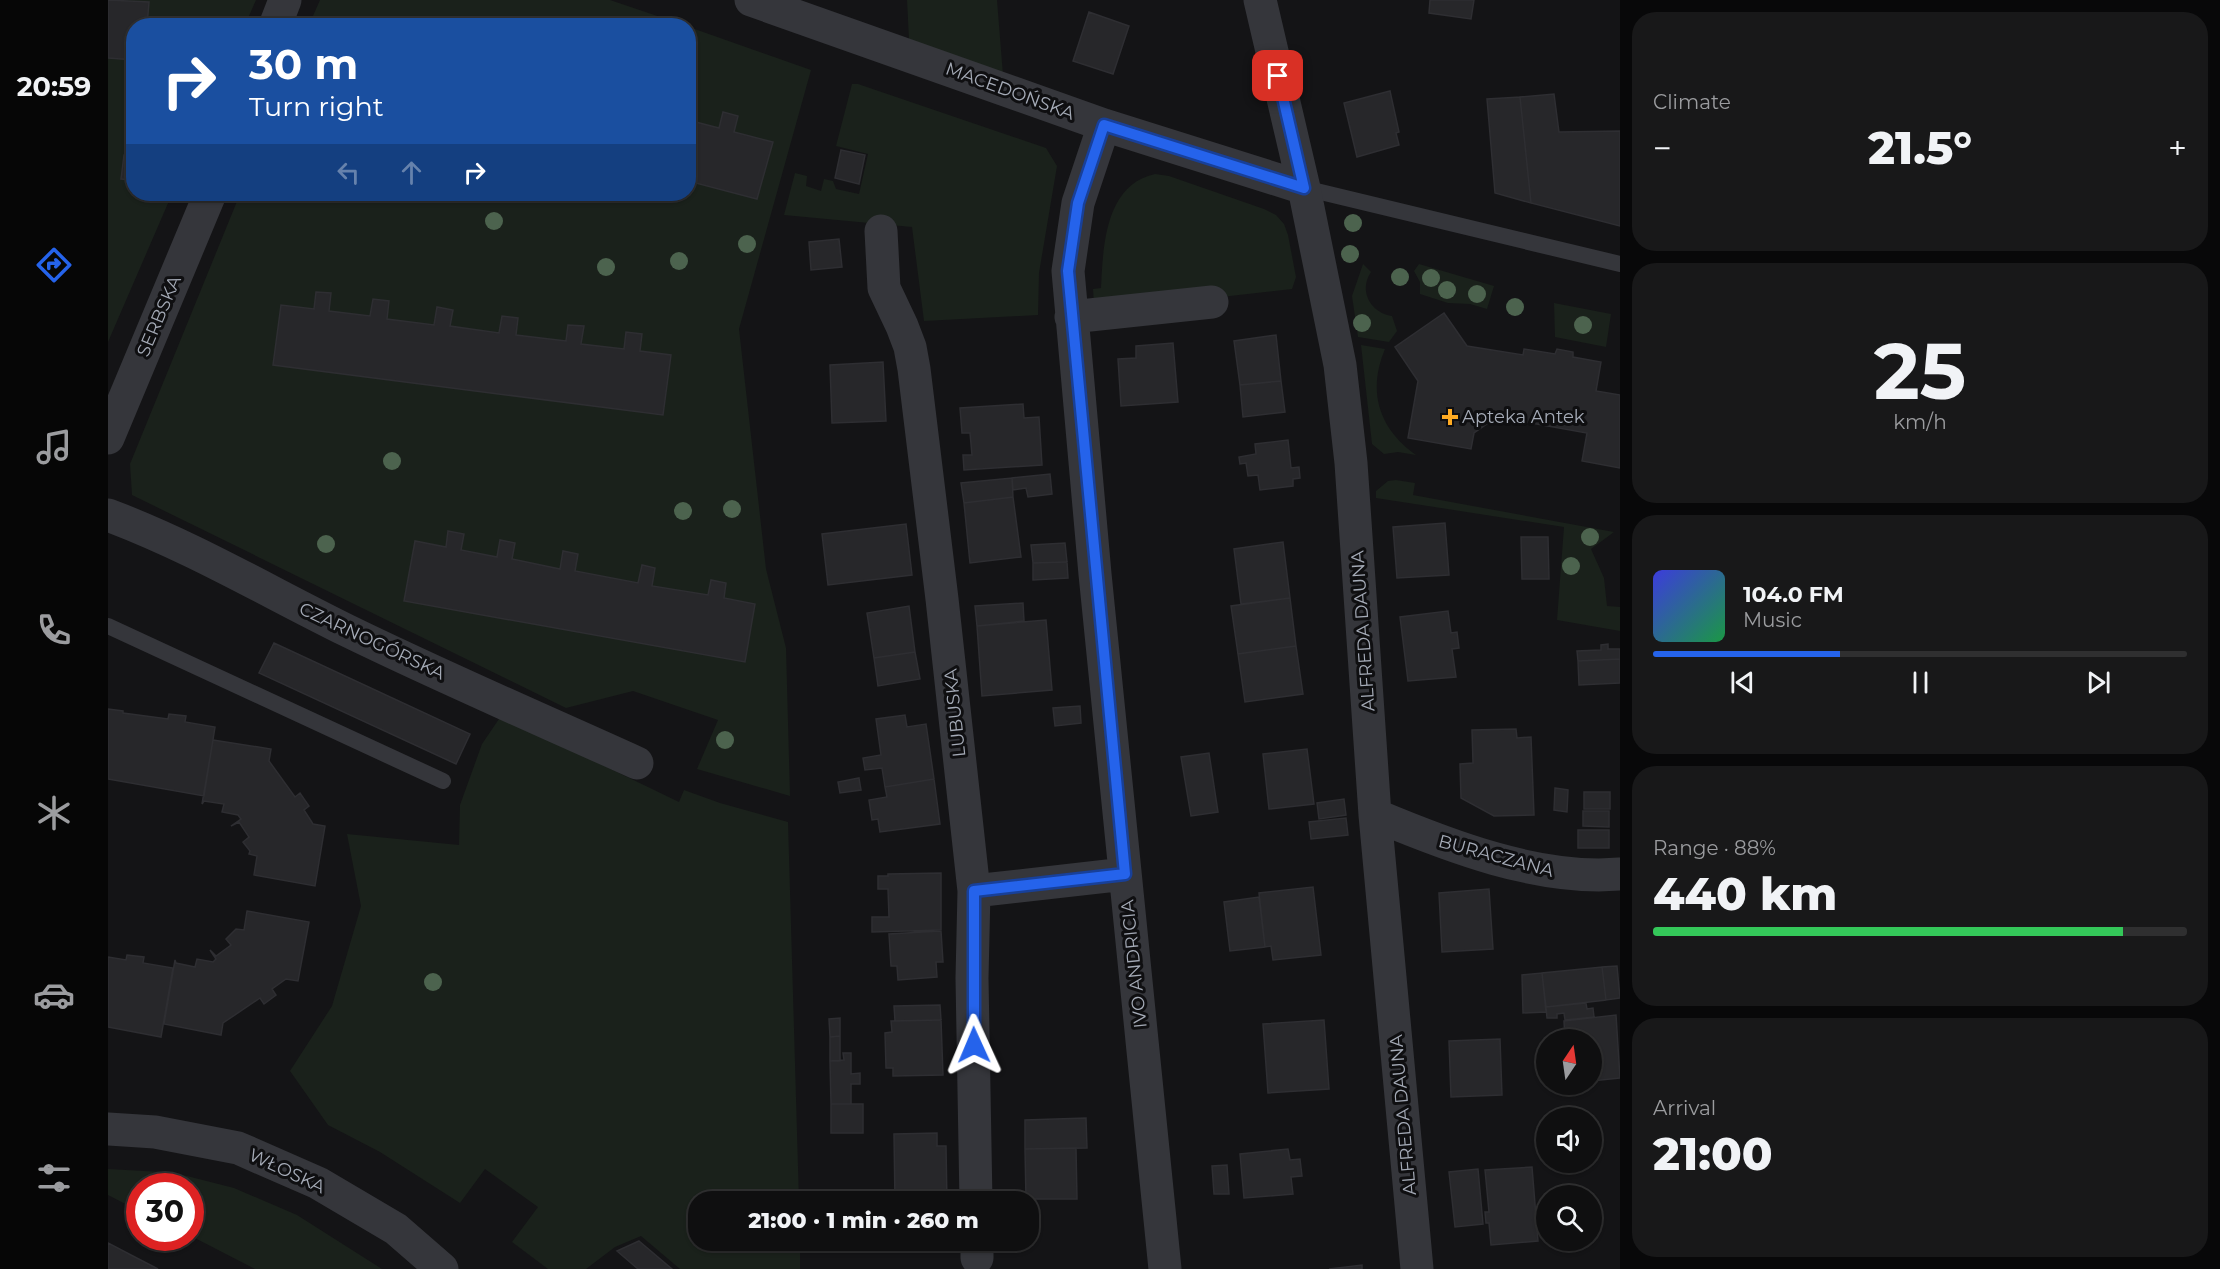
<!DOCTYPE html>
<meta charset="utf-8">
<style>
body{margin:0;font-family:Montserrat,sans-serif;background:#181819;color:#f1f3f6;height:100vh;display:flex;flex-direction:column;font-size:22px;white-space:nowrap}
*{box-sizing:border-box;margin:0}
p{font-size:20px;color:#9b9c9f}
.icon{flex:none;width:33px;height:33px;fill:none;stroke:currentColor;stroke-width:2;stroke-linecap:round;stroke-linejoin:round}
.map{position:relative;flex:1;overflow:hidden}
.side{display:flex;flex-direction:column;gap:12px;padding:12px;background:#080809;width:600px}
.side>*{flex:none}
.hud{position:absolute;left:18px;top:18px;width:570px;height:183px;border-radius:24px;box-shadow:0 2px 4px #0004,0 0 0 2px #2f2f30;background:#1a4fa0;color:#fff;overflow:hidden}
.needle{width:39px;rotate:13deg}
.tools{position:absolute;left:1428px;top:1029px;display:grid;gap:12px}
.tools a{display:grid;place-items:center;width:66px;height:66px;border-radius:50%;background:#0f0f10;box-shadow:0 2px 4px #0004,0 0 0 2px #2f2f30;font-size:30px}
.speed{position:absolute;left:18px;top:1173px;display:flex;gap:12px;font-size:30px;font-weight:700;text-align:center}
.speed>*{display:grid;place-content:center;width:78px;height:78px;border-radius:50%;background:#0f0f10;box-shadow:0 2px 4px #0004,0 0 0 2px #2f2f30;line-height:1}
.speed .limit{border:9px solid #d22;background:#fff;color:#111}
.pin{position:absolute;display:grid;place-items:center;width:51px;height:51px;color:#fff;margin:-26px;border-radius:12px;box-shadow:0 3px 9px #0006}
.me{position:absolute;width:66px;margin:-33px;rotate:359deg;stroke-linejoin:round;filter:drop-shadow(0 0 4px #0008)}
.turn{display:flex;align-items:center;gap:21px;height:126px;padding:0 24px;font-size:27px}
.turn .icon{width:78px;height:78px;stroke-width:2.5}
.turn b{display:block;font-size:42px;line-height:51px}
.lanes{display:flex;align-items:center;height:57px;padding:0 24px;background:#0003;justify-content:center;gap:30px;direction:ltr}
.lanes .off{opacity:.35}
.big{font-size:45px;font-weight:800;line-height:1.1}
.side .card{flex:1;display:flex;flex-direction:column;justify-content:center;gap:9px;min-width:0;padding:0 21px;border-radius:24px;background:#181819}
.side .dial{align-items:center;gap:0}
.dial b{font-size:78px;line-height:1}
.song{display:flex;align-items:center;gap:18px}
.cover{width:72px;height:72px;border-radius:9px;background:linear-gradient(135deg,hsl(240 70% 55%),hsl(140 70% 35%))}
.played{height:6px;border-radius:3px;background:linear-gradient(90deg,#2563eb 35%,#2f2f30 35%)}
.keys{display:flex;justify-content:space-around;direction:ltr}
.heat{display:flex;justify-content:space-between;align-items:center;font-size:33px;direction:ltr}
.charge{height:9px;border-radius:4px;background:linear-gradient(90deg,#34c759 88%,#2f2f30 0)}
.trip{position:absolute;left:580px;top:1191px;width:351px;height:60px;border-radius:24px;background:#0f0f10;box-shadow:0 2px 4px #0004,0 0 0 2px #2f2f30;font-weight:800;line-height:60px;text-align:center}
main{display:flex;flex:1;min-height:0}
.tab-bar{display:flex;flex-direction:column;width:108px;justify-content:space-around;align-items:center;background:#060606;color:#9b9c9f}
.tab-bar .icon{width:42px;height:42px}
.tab-bar .current{color:#2563eb}
.tab-bar b{font-size:27px;color:#f1f3f6}
.map>svg:first-child{display:block}
.green{fill:#1a211b}
.building{fill:#27272a;stroke:#2e2e32;stroke-width:1.5}
.lines{fill:none;stroke-linecap:round;stroke-linejoin:round}
.service{stroke:#35363b;stroke-width:16}
.minor{stroke:#35363b;stroke-width:33}
.tree{fill:#4c634e}
.route-casing{stroke:#184099;stroke-width:15}
.route{stroke:#2563eb;stroke-width:10}
.poi-dot{fill:#ffab23;stroke:#0f0f11;stroke-width:2}
.labels{text-anchor:middle;dominant-baseline:central;stroke-width:6;stroke-linejoin:round;paint-order:stroke}
.street-label{font-size:18px;fill:#a5abb7;stroke:#0f0f11}
.poi-label{font-size:18px;fill:#a5abb7;stroke:#0f0f11;text-anchor:start}
</style>
<main>
<nav class="tab-bar">
<b>20:59</b>
<svg class="icon current" aria-label="directions" viewBox="0 0 24 24"><path d="M12 3l9 9-9 9-9-9zM9 14v-3h6M13 9l2 2-2 2"/></svg>
<svg class="icon" aria-label="music" viewBox="0 0 24 24"><path d="M9 18V5l10-2v13"/><circle cx="6" cy="18" r="3"/><circle cx="16" cy="16" r="3"/></svg>
<svg class="icon" aria-label="phone" viewBox="0 0 24 24"><path d="M5 4h4l2 5-3 2q2 4 5 5l2-3 5 2v4C11 20 4 13 5 4z"/></svg>
<svg class="icon" aria-label="climate" viewBox="0 0 24 24"><path d="M12 3v18M4 7l16 10M4 17L20 7"/></svg>
<svg class="icon" aria-label="car" viewBox="0 0 24 24"><path d="M5 17H2v-5l4-1 3-4h7l3 4 3 1v5h-3M9 17h6M6 11h13"/><circle cx="7" cy="17" r="2"/><circle cx="17" cy="17" r="2"/></svg>
<svg class="icon" aria-label="filters" viewBox="0 0 24 24"><path d="M4 7h16M4 17h16"/><circle cx="9" cy="7" r="2"/><circle cx="15" cy="17" r="2"/></svg>
</nav>
<div class="map">
<svg width="1512" height="1269" viewBox="0 0 1512 1269">
<rect width="100%" height="100%" fill="#141416"/>
<path class="green" d="M0 0H148L137 25 26 26V194H64L0 342Z
M212 0H502L576 25H201Z
M799 0H889L895 75 801 39Z
M581 27 703 70 631 329 658 569 678 648 682 796 589 769 610 720 525 691 458 708 24 495 22 464 132 194H580Z
M744 84H750L938 148 949 166 931 273 930 315 816 321 804 227 676 215 687 173 699 176 698 186 713 191 716 179 725 181 728 189 751 194 760 154 728 146Z
M1047 174 1061 176 1156 209 1168 215 1176 224 1180 235 1188 277 1184 289 1113 297 986 305 985 289 993 288C995 246 997 185 1047 174Z
M1255 264 1263 272C1250 291 1263 313 1284 316L1289 331 1281 342 1250 337 1244 296Z
M1311 264 1386 286 1379 309 1362 304 1340 303 1312 294V282L1306 271Z
M1446 303 1503 314 1498 347 1447 337Z
M1253 345 1277 349C1259 392 1271 429 1308 455L1290 452 1276 454 1264 444Z
M1288 480 1307 483 1305 495 1506 532 1483 549 1496 578 1499 606 1512 607V631L1449 620 1456 527 1268 498V491L1280 481Z
M393 716 571 802 576 790 612 803 680 822 691 1201 591 1202V1240L692 1241V1269H572L533 1236 507 1247 478 1269H440L404 1242 430 1207 377 1169 352 1203 272 1152 220 1125 182 1071 224 1006 253 906 239 834 351 845 352 805 374 744Z
M0 1169 54 1172 47 1186H32L31 1211 0 1195Z
M75 1175 126 1188 189 1215 274 1269H147L83 1236 82 1186H70Z"/>
<path class="building" d="M0 0 41 2 39 26H26V60L0 58Z
M1322 0H1366L1363 19 1321 13Z
M981 12 1021 26 1005 74 965 61Z
M1282 91 1291 132 1288 133 1291 145 1249 157 1236 103Z
M1446 94 1451 132 1512 131V226L1423 203 1412 97Z
M1412 97 1423 203 1387 193 1379 99Z
M615 112 630 116 626 132 665 142 649 199 580 181V120L611 128Z
M733 150 757 155 751 184 727 178Z
M16 155 26 156V180L13 179Z
M731 239 734 267 703 270 701 242Z
M208 292 223 293 221 311 262 316 265 299 281 301 279 319 326 325 329 307 345 310 342 326 391 333 394 316 410 318 408 335 458 341 460 325 476 326 473 344 516 349 518 332 534 334 532 351 563 355 555 415 165 365 173 305 206 309Z
M1336 313 1359 346 1415 355 1416 349 1447 354 1449 349 1465 352V357L1493 362 1488 391 1512 395V468L1474 461 1479 433 1389 417 1366 433 1363 449 1300 438 1310 381 1287 347Z
M1168 335 1173 381 1132 385 1126 341Z
M1065 343 1070 402 1013 406 1010 359 1028 358V346Z
M775 362 778 421 724 423 722 365Z
M1173 381 1177 412 1135 417 1132 385Z
M915 404 916 418 931 417 934 465 856 470 855 455H864L862 433H854L852 408Z
M1180 440 1183 468 1191 467 1192 478 1185 479V486L1152 490 1150 475 1140 476 1138 463 1132 464 1131 457 1148 454 1147 444Z
M942 474 944 494 920 497 918 488 905 490 904 478Z
M904 478 905 497 856 503 853 483Z
M905 497 913 557 862 563 856 503Z
M1337 523 1341 575 1289 578 1285 527Z
M798 524 804 575 720 585 714 534Z
M340 531 356 534 353 550 389 557 392 540 407 543 404 559 452 569 455 551 470 554 467 571 530 583 534 565 547 568 544 586 600 595 603 580 618 583 616 598 647 604 637 662 296 601 307 541 338 547Z
M1413 537H1440L1441 579H1414Z
M1175 542 1182 598 1133 604 1126 549Z
M957 543 959 562 925 563 923 545Z
M959 562 960 578 925 580V563Z
M1182 598 1188 646 1130 654 1123 606Z
M915 603 916 621 869 626 867 606Z
M801 606 807 652 766 658 759 613Z
M1340 611 1343 633 1349 632 1351 648 1344 649 1348 677 1300 681 1292 617Z
M938 620 944 690 874 696 869 626Z
M166 643 362 734 348 764 151 673Z
M1500 644V649H1512V659L1470 661 1469 651 1493 650V645Z
M1188 646 1195 694 1137 702 1130 654Z
M807 652 812 679 770 686 766 658Z
M1512 659V683L1471 685 1470 661Z
M972 706 973 723 947 726 945 708Z
M0 709 15 711V713L60 719 61 714 78 716 77 722 107 727 96 796 0 779Z
M797 715 799 727 818 724 826 779 777 787 774 768 757 770 755 758 773 755 768 719Z
M1408 729 1409 738 1423 737 1426 815 1386 816 1353 798 1352 764 1365 763 1364 730Z
M105 740 163 749 161 761 187 797 192 793 201 806 196 810 205 824 217 826 207 886 146 875 149 856 141 854 142 851 135 842 141 837 131 822 123 826 133 819 130 815 114 812 116 804 96 801 94 804Z
M1199 749 1206 804 1161 809 1155 754Z
M1101 753 1110 812 1083 816 1073 757Z
M751 778 753 790 732 793 730 782Z
M826 779 832 824 772 832 770 819 764 820 761 800 779 797 777 787Z
M1447 788 1460 790 1459 812 1446 810Z
M1476 792H1502V809H1476Z
M1236 799 1238 815 1211 819 1209 803Z
M1475 811H1501V827L1475 826Z
M1238 818 1240 835 1203 839 1201 822Z
M1470 830H1501V848H1470Z
M833 873V930L764 932V917H781L780 889H770V876H780V874Z
M1205 887 1213 955 1165 960 1163 946 1157 947 1151 893Z
M1381 889 1385 949 1334 952 1331 893Z
M1151 897 1157 947 1122 951 1116 902Z
M139 911 201 922 190 981 178 979 164 989 168 995 156 1004 152 998 115 1023 113 1035 56 1024 67 960 68 963 87 967 89 959 105 962 108 959 102 950 108 956 123 945 118 939 128 929 136 930Z
M833 931 835 962H828L829 977 790 980 789 966H783L781 934Z
M19 955 36 957 35 963 65 968 53 1037 0 1027V957L18 960Z
M1509 966 1512 998 1498 1000 1494 967Z
M1494 967 1498 1000 1438 1007 1434 973Z
M1434 973 1438 1012 1415 1013 1414 975Z
M1478 1003 1479 1009 1485 1008 1486 1017 1457 1020 1456 1013 1449 1014V1018H1439L1438 1007Z
M832 1005 833 1020 787 1021 786 1006Z
M1508 1015 1512 1078 1484 1081V1040H1457L1456 1021Z
M732 1018V1036L722 1037 721 1019Z
M833 1020 835 1075 785 1076V1068H778L777 1033 784 1032 783 1021Z
M1216 1020 1221 1089 1160 1093 1155 1024Z
M732 1036V1061H722V1037Z
M1392 1039 1394 1095 1343 1097 1341 1041Z
M735 1053H743V1074L752 1073V1084H743V1104H723L722 1061 736 1060Z
M723 1104H755V1133H723Z
M978 1118 979 1148 917 1149V1120Z
M829 1133V1146H838L839 1202H787L786 1134Z
M968 1148 969 1199H918L917 1149Z
M1180 1149 1182 1160 1192 1159 1194 1176 1183 1177 1185 1194 1136 1198 1132 1154Z
M1119 1165 1121 1194H1106L1104 1166Z
M1424 1167 1430 1241 1383 1245 1381 1223H1378L1377 1212H1381L1377 1170Z
M1370 1169 1375 1224 1347 1227 1341 1172Z
M531 1241 564 1269H530L509 1251Z
M0 1243 23 1255 50 1269H0Z
M721 1243H728V1252H720Z
M1254 1265V1269H1221Z"/>
<g class="lines">
<path class="service" d="M1196 188 1512 264
M0 626 335 781"/>
<path class="minor" d="M643 0 996 125 1196 188
M1152 0 1196 188 1232 365 1243 463 1267 815 1309 1269
M167 26 177 0
M996 125 970 203 960 271 987 574 1057 1269
M773 231 776 288 794 326 802 347 806 369 834 599 866 891 864 978 868 1202
M963 317 1104 302
M0 438 102 194
M0 515C83 546 159 591 238 630 334 677 432 719 529 763
M1267 815C1341 846 1431 881 1512 874
M866 891 1017 874
M0 1129 47 1132 130 1148 210 1183 288 1229 334 1269
M869 1240V1258"/>
</g>
<g class="tree">
<circle cx="386" cy="221" r="9"/>
<circle cx="1245" cy="223" r="9"/>
<circle cx="639" cy="244" r="9"/>
<circle cx="1242" cy="254" r="9"/>
<circle cx="571" cy="261" r="9"/>
<circle cx="498" cy="267" r="9"/>
<circle cx="1292" cy="277" r="9"/>
<circle cx="1323" cy="278" r="9"/>
<circle cx="1339" cy="290" r="9"/>
<circle cx="1369" cy="294" r="9"/>
<circle cx="1407" cy="307" r="9"/>
<circle cx="1254" cy="323" r="9"/>
<circle cx="1475" cy="325" r="9"/>
<circle cx="284" cy="461" r="9"/>
<circle cx="624" cy="509" r="9"/>
<circle cx="575" cy="511" r="9"/>
<circle cx="1482" cy="537" r="9"/>
<circle cx="218" cy="544" r="9"/>
<circle cx="1463" cy="566" r="9"/>
<circle cx="617" cy="740" r="9"/>
<circle cx="325" cy="982" r="9"/>
</g>
<g class="lines">
<defs>
<path id="route" d="M866 1045V891L1017 874 960 271 970 203 996 125 1196 188 1170 76"/>
</defs>
<use href="#route" class="route-casing"/>
<use href="#route" class="route"/>
</g>
<path class="poi-dot" d="M1339 408h6v6h6v6h-6v6h-6v-6h-6v-6h6z"/>
<g class="labels">
<g class="street-label">
<text transform="translate(902 91) rotate(20)">MACEDOŃSKA</text>
<text transform="translate(51 316) rotate(-67)">SERBSKA</text>
<text transform="translate(1255 631) rotate(-94)">ALFREDA DAUNA</text>
<text transform="translate(264 641) rotate(25)">CZARNOGÓRSKA</text>
<text transform="translate(847 713) rotate(-96)">LUBUSKA</text>
<text transform="translate(1388 856) rotate(15)">BURACZANA</text>
<text transform="translate(1026 964) rotate(-96)">IVO ANDRICIA</text>
<text transform="translate(1295 1115) rotate(-95)">ALFREDA DAUNA</text>
<text transform="translate(179 1171) rotate(25)">WŁOSKA</text>
</g>
<g class="poi-label">
<text x="1354" y="417">Apteka Antek</text>
</g>
</g>
</svg>
<div class="tools">
<a><svg class="needle" viewBox="-14 -14 28 28"><path d="M0-13l5 13h-10z" fill="#e53935"/><path d="M0 13l5-13h-10z" fill="#9b9c9f"/></svg></a>
<a><svg class="icon" aria-label="sound" viewBox="0 0 24 24"><path d="M4 9h4l5-4v14l-5-4H4zM17 9q2 3 0 6"/></svg></a>
<a><svg class="icon" aria-label="search" viewBox="0 0 24 24"><circle cx="10" cy="10" r="6"/><path d="M15 15l6 6"/></svg></a>
</div>
<div class="speed"><div class="limit">30</div></div>
<div class="pin" style="left:1170px;top:76px;background:#d93025"><svg class="icon" aria-label="arrive" viewBox="0 0 24 24"><path d="M6 21V4h12l-3 4 3 4H6"/></svg></div>
<svg class="me" style="left:866px;top:1045px" viewBox="-20 -20 40 40"><path d="M0-17L14 15 0 8-14 15z" fill="#2563eb" stroke="#fff" stroke-width="4"/></svg>
<div class="trip">21:00 · 1 min · 260 m</div>
<div class="hud">
<div class="turn"><svg class="icon" aria-label="right" viewBox="0 0 24 24"><path d="M7 20v-9h11M14 6l5 5-5 5"/></svg><div><b>30 m</b>Turn right</div></div>
<div class="lanes"><svg class="icon off" aria-label="left" viewBox="0 0 24 24"><path d="M17 20v-9H6M10 6l-5 5 5 5"/></svg><svg class="icon off" aria-label="ahead" viewBox="0 0 24 24"><path d="M12 20V5M6 11l6-6 6 6"/></svg><svg class="icon" aria-label="right" viewBox="0 0 24 24"><path d="M7 20v-9h11M14 6l5 5-5 5"/></svg></div>
</div>
</div>
<section class="side">
<div class="card"><p>Climate</p>
<div class="heat"><a>−</a><b class="big">21.5°</b><a>+</a></div>
</div>
<div class="card dial"><b>25</b><p>km/h</p></div>
<div class="card">
<div class="song"><i class="cover"></i><div><b>104.0 FM</b><p>Music</p></div></div>
<div class="played"></div>
<div class="keys"><svg class="icon" aria-label="previous" viewBox="0 0 24 24"><path d="M18 5L8 12l10 7zM5 5v14"/></svg><svg class="icon" aria-label="pause" viewBox="0 0 24 24"><path d="M8 5v14M16 5v14"/></svg><svg class="icon" aria-label="next" viewBox="0 0 24 24"><path d="M6 5l10 7-10 7zM19 5v14"/></svg></div>
</div>
<div class="card"><p>Range · 88%</p><b class="big">440 km</b><div class="charge"></div></div>
<div class="card"><p>Arrival</p><b class="big">21:00</b></div>
</section>
</main>
